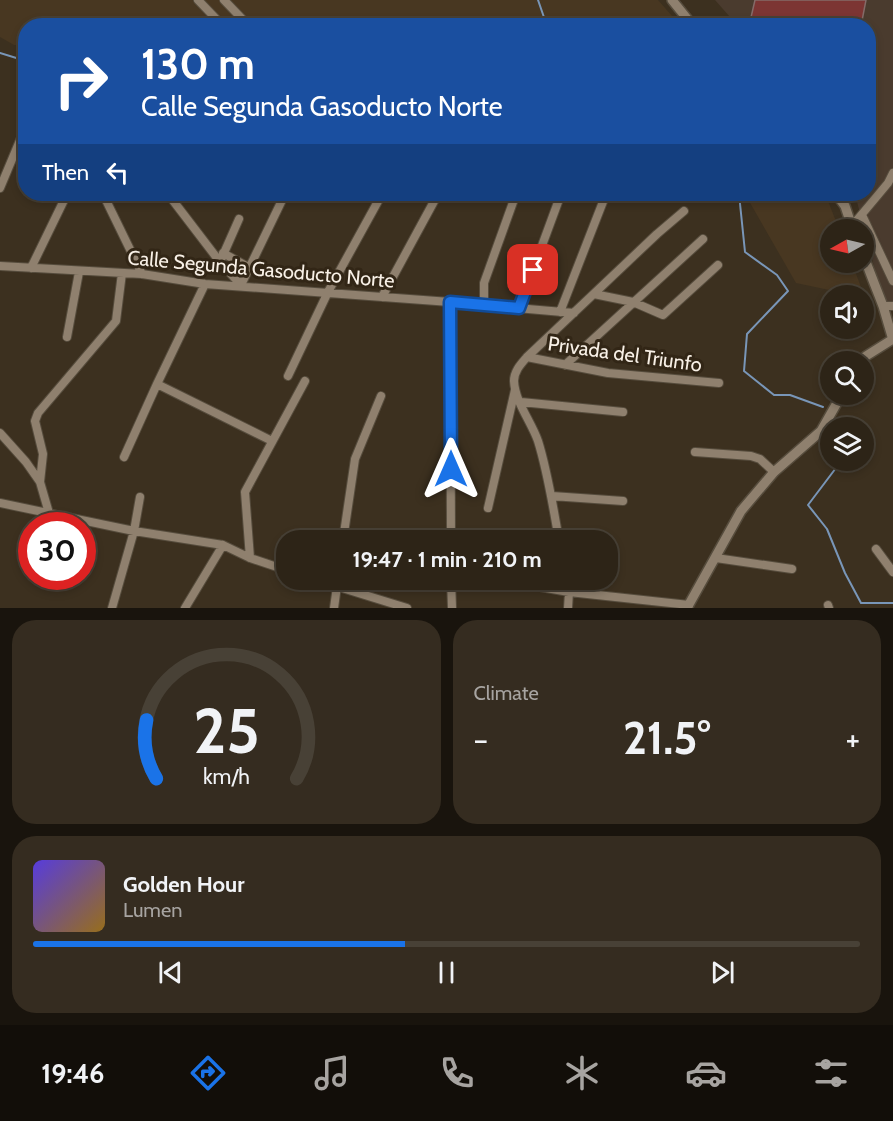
<!DOCTYPE html>
<meta charset="utf-8">
<style>
body{margin:0;font-family:Cabin,sans-serif;background:#352c20;color:#f1f3f6;height:100vh;display:flex;flex-direction:column;font-size:22px;white-space:nowrap}
*{box-sizing:border-box;margin:0}
p{font-size:20px;color:#a7a4a1}
.icon{flex:none;width:33px;height:33px;fill:none;stroke:currentColor;stroke-width:2;stroke-linecap:round;stroke-linejoin:round}
.map{position:relative;height:608px;overflow:hidden}
.panel{display:flex;flex-direction:column;gap:12px;padding:12px;background:#19140d;flex:1}
.panel>*{flex:none}
.top-card{position:absolute;left:18px;top:18px;width:858px;height:183px;border-radius:24px;box-shadow:0 3px 9px #0003,0 0 0 2px #484136;background:#1a4fa0;color:#fff;overflow:hidden}
.needle{width:39px;rotate:262deg}
.tools{position:absolute;left:820px;top:219px;display:grid;gap:12px}
.tools a{display:grid;place-items:center;width:54px;height:54px;border-radius:50%;background:#2d2417;box-shadow:0 3px 9px #0003,0 0 0 2px #484136;font-size:30px}
.speed{position:absolute;left:18px;top:512px;display:flex;gap:12px;font-size:30px;font-weight:700;text-align:center}
.speed>*{display:grid;place-content:center;width:78px;height:78px;border-radius:50%;background:#2d2417;box-shadow:0 3px 9px #0003,0 0 0 2px #484136;line-height:1}
.speed .limit{border:9px solid #d22;background:#fff;color:#111}
.pin{position:absolute;display:grid;place-items:center;width:51px;height:51px;color:#fff;margin:-26px;border-radius:12px;box-shadow:0 3px 9px #0006}
.me{position:absolute;width:66px;margin:-33px;rotate:0deg;stroke-linejoin:round;filter:drop-shadow(0 0 4px #0008)}
.turn{display:flex;align-items:center;gap:21px;height:126px;padding:0 24px;font-size:27px}
.turn .icon{width:78px;height:78px;stroke-width:2.5}
.turn b{display:block;font-size:42px;line-height:51px}
.then{display:flex;align-items:center;height:57px;padding:0 24px;background:#0003;gap:12px;font-size:22px}
.big{font-size:45px;font-weight:700;line-height:1.1}
.panel .card{flex:1;display:flex;flex-direction:column;justify-content:center;gap:9px;min-width:0;padding:0 21px;border-radius:24px;background:#352c20}
.panel .dial{align-items:center;gap:0}
.dial svg{height:156px;overflow:visible;fill:none;stroke:#484136;stroke-width:7;stroke-linecap:round;text-anchor:middle}
.dial text{fill:#f1f3f6;stroke:none}
.song{display:flex;align-items:center;gap:18px}
.cover{width:72px;height:72px;border-radius:9px;background:linear-gradient(135deg,hsl(250 70% 55%),hsl(40 70% 35%))}
.played{height:6px;border-radius:3px;background:linear-gradient(90deg,#1a73e8 45%,#484136 45%)}
.keys{display:flex;justify-content:space-around;direction:ltr}
.heat{display:flex;justify-content:space-between;align-items:center;font-size:33px;direction:ltr}
.panel .tiles{flex:1;display:grid;gap:12px;grid-template-columns:1fr 1fr}
.card:last-child{grid-column:span 2}
.trip{position:absolute;left:276px;top:530px;width:342px;height:60px;border-radius:24px;background:#2d2417;box-shadow:0 3px 9px #0003,0 0 0 2px #484136;font-weight:700;line-height:60px;text-align:center}
.menu{display:flex;height:96px;justify-content:space-around;align-items:center;background:#120e09;color:#a7a4a1}
.menu .icon{width:42px;height:42px}
.menu .on{color:#1a73e8}
.menu b{font-size:27px;color:#f1f3f6}
.map>svg:first-child{display:block}
.commercial{fill:#4a3b2e}
.built{fill:#483721}
.lines{fill:none;stroke-linecap:round;stroke-linejoin:round}
.stream{stroke:#7996b8;stroke-width:2}
.building{fill:#7c3533;stroke:#846b68;stroke-width:1.5}
.minor-casing{stroke:#564c3d;stroke-width:10}
.tertiary-casing{stroke:#564c3d;stroke-width:12}
.minor{stroke:#8f806e;stroke-width:8}
.tertiary{stroke:#8f806e;stroke-width:9}
.route-casing{stroke:#114b97;stroke-width:15}
.route{stroke:#1a73e8;stroke-width:10}
.labels{text-anchor:middle;dominant-baseline:central;stroke-width:6;stroke-linejoin:round;paint-order:stroke}
.street-label{font-size:20px;fill:#f8f0e6;stroke:#322616}
</style>
<div class="map">
<svg width="893" height="608" viewBox="0 0 893 608">
<rect width="100%" height="100%" fill="#3c301f"/>
<path class="commercial" d="M715 0H893V302L883 301 855 194H868V26L737 25Z"/>
<path class="built" d="M0 0H658L680 25 26 26 25 45H14L0 37Z
M745 194H823L828 201 839 229 831 230V262L852 263 865 298 864 296 853 295 796 283Z"/>
<g class="lines">
<path class="stream" d="M538 0 547 26
M0 53 26 61
M739 194 745 252 777 275 788 291 747 334 744 371 774 395H790L823 407
M841 420 842 428
M842 460 808 505 827 529 845 573 861 603H893"/>
</g>
<path class="building" d="M755 0H866L861 26H749Z"/>
<g class="lines">
<defs>
<path id="minor" d="M198 0 223 26
M224 0 249 26
M0 188 26 126
M103 194 142 274
M168 194 220 262 241 285 285 194
M862 215 893 281
M852 226 888 183 893 173
M223 253 250 268
M220 262 239 219
M0 266 142 274 205 284 450 302 574 313
M31 268 67 194
M594 294 633 302 663 315 718 265
M382 297 438 194
M450 302 451 540
M484 306V283L516 194
M883 306H893
M519 308 561 194
M560 312 606 194
M67 337 79 272
M527 357 608 373 719 383
M565 365 703 239
M288 376 328 292 382 194
M157 384 272 441
M521 402 623 412
M0 433 26 462 40 482 49 513
M695 452 751 456 760 459 774 472
M124 457 157 384 205 284
M40 482 43 454 35 421 38 413 116 321 122 273
M552 496 623 501
M0 503 134 531 223 545 250 558 286 570
M488 508 515 390
M343 540 355 459 381 396
M559 540C553 507 548 473 538 441 531 421 515 402 514 381 514 371 521 364 527 357L657 234 684 211
M876 549 893 572
M250 558 245 492 305 381
M716 558 792 569
M313 579 407 608
M451 579 452 608
M494 579 569 592 689 605
M565 579 569 592 568 608
M828 605 829 608
M112 608 134 531 140 497
M185 608 223 545
M334 608 338 579"/>
<path id="tertiary" d="M672 0 693 26
M836 194 845 206 853 230
M864 257 883 306 893 340
M861 362 866 356 893 339
M687 608 741 511 774 472 821 431 842 394"/>
</defs>
<use href="#minor" class="minor-casing"/>
<use href="#tertiary" class="tertiary-casing"/>
<use href="#minor" class="minor"/>
<use href="#tertiary" class="tertiary"/>
</g>
<g class="lines">
<defs>
<path id="route" d="M451 469 450 302 519 308 533 270"/>
</defs>
<use href="#route" class="route-casing"/>
<use href="#route" class="route"/>
</g>
<g class="labels">
<g class="street-label">
<text transform="translate(261 269) rotate(5)">Calle Segunda Gasoducto Norte</text>
<text transform="translate(625 354) rotate(8)">Privada del Triunfo</text>
</g>
</g>
</svg>
<div class="tools">
<a><svg class="needle" viewBox="-14 -14 28 28"><path d="M0-13l5 13h-10z" fill="#e53935"/><path d="M0 13l5-13h-10z" fill="#a7a4a1"/></svg></a>
<a><svg class="icon" aria-label="sound" viewBox="0 0 24 24"><path d="M4 9h4l5-4v14l-5-4H4zM17 9q2 3 0 6"/></svg></a>
<a><svg class="icon" aria-label="search" viewBox="0 0 24 24"><circle cx="10" cy="10" r="6"/><path d="M15 15l6 6"/></svg></a>
<a><svg class="icon" aria-label="layers" viewBox="0 0 24 24"><path d="M12 4l9 5-9 5-9-5zM3 14l9 5 9-5"/></svg></a>
</div>
<div class="speed"><div class="limit">30</div></div>
<div class="pin" style="left:533px;top:270px;background:#d93025"><svg class="icon" aria-label="arrive" viewBox="0 0 24 24"><path d="M6 21V4h12l-3 4 3 4H6"/></svg></div>
<svg class="me" style="left:451px;top:469px" viewBox="-20 -20 40 40"><path d="M0-17L14 15 0 8-14 15z" fill="#1a73e8" stroke="#fff" stroke-width="4"/></svg>
<div class="trip">19:47 · 1 min · 210 m</div>
<div class="top-card">
<div class="turn"><svg class="icon" aria-label="right" viewBox="0 0 24 24"><path d="M7 20v-9h11M14 6l5 5-5 5"/></svg><div><b>130 m</b>Calle Segunda Gasoducto Norte</div></div>
<div class="then">Then<svg class="icon" aria-label="left" viewBox="0 0 24 24"><path d="M17 20v-9H6M10 6l-5 5 5 5"/></svg></div>
</div>
</div>
<section class="panel">
<div class="tiles">
<div class="card dial"><svg viewBox="0 0 100 80">
<path d="M14 69A42 42 0 1 1 86 69"/>
<path d="M14 69A42 42 0 0 1 9 39" stroke="#1a73e8"/>
<text x="50" y="56" font-size="32" font-weight="700">25</text>
<text x="50" y="72" font-size="11">km/h</text>
</svg></div>
<div class="card"><p>Climate</p>
<div class="heat"><a>−</a><b class="big">21.5°</b><a>+</a></div>
</div>
<div class="card">
<div class="song"><i class="cover"></i><div><b>Golden Hour</b><p>Lumen</p></div></div>
<div class="played"></div>
<div class="keys"><svg class="icon" aria-label="previous" viewBox="0 0 24 24"><path d="M18 5L8 12l10 7zM5 5v14"/></svg><svg class="icon" aria-label="pause" viewBox="0 0 24 24"><path d="M8 5v14M16 5v14"/></svg><svg class="icon" aria-label="next" viewBox="0 0 24 24"><path d="M6 5l10 7-10 7zM19 5v14"/></svg></div>
</div>
</div>
</section>
<nav class="menu">
<b>19:46</b>
<svg class="icon on" aria-label="directions" viewBox="0 0 24 24"><path d="M12 3l9 9-9 9-9-9zM9 14v-3h6M13 9l2 2-2 2"/></svg>
<svg class="icon" aria-label="music" viewBox="0 0 24 24"><path d="M9 18V5l10-2v13"/><circle cx="6" cy="18" r="3"/><circle cx="16" cy="16" r="3"/></svg>
<svg class="icon" aria-label="phone" viewBox="0 0 24 24"><path d="M5 4h4l2 5-3 2q2 4 5 5l2-3 5 2v4C11 20 4 13 5 4z"/></svg>
<svg class="icon" aria-label="climate" viewBox="0 0 24 24"><path d="M12 3v18M4 7l16 10M4 17L20 7"/></svg>
<svg class="icon" aria-label="car" viewBox="0 0 24 24"><path d="M5 17H2v-5l4-1 3-4h7l3 4 3 1v5h-3M9 17h6M6 11h13"/><circle cx="7" cy="17" r="2"/><circle cx="17" cy="17" r="2"/></svg>
<svg class="icon" aria-label="filters" viewBox="0 0 24 24"><path d="M4 7h16M4 17h16"/><circle cx="9" cy="7" r="2"/><circle cx="15" cy="17" r="2"/></svg>
</nav>
